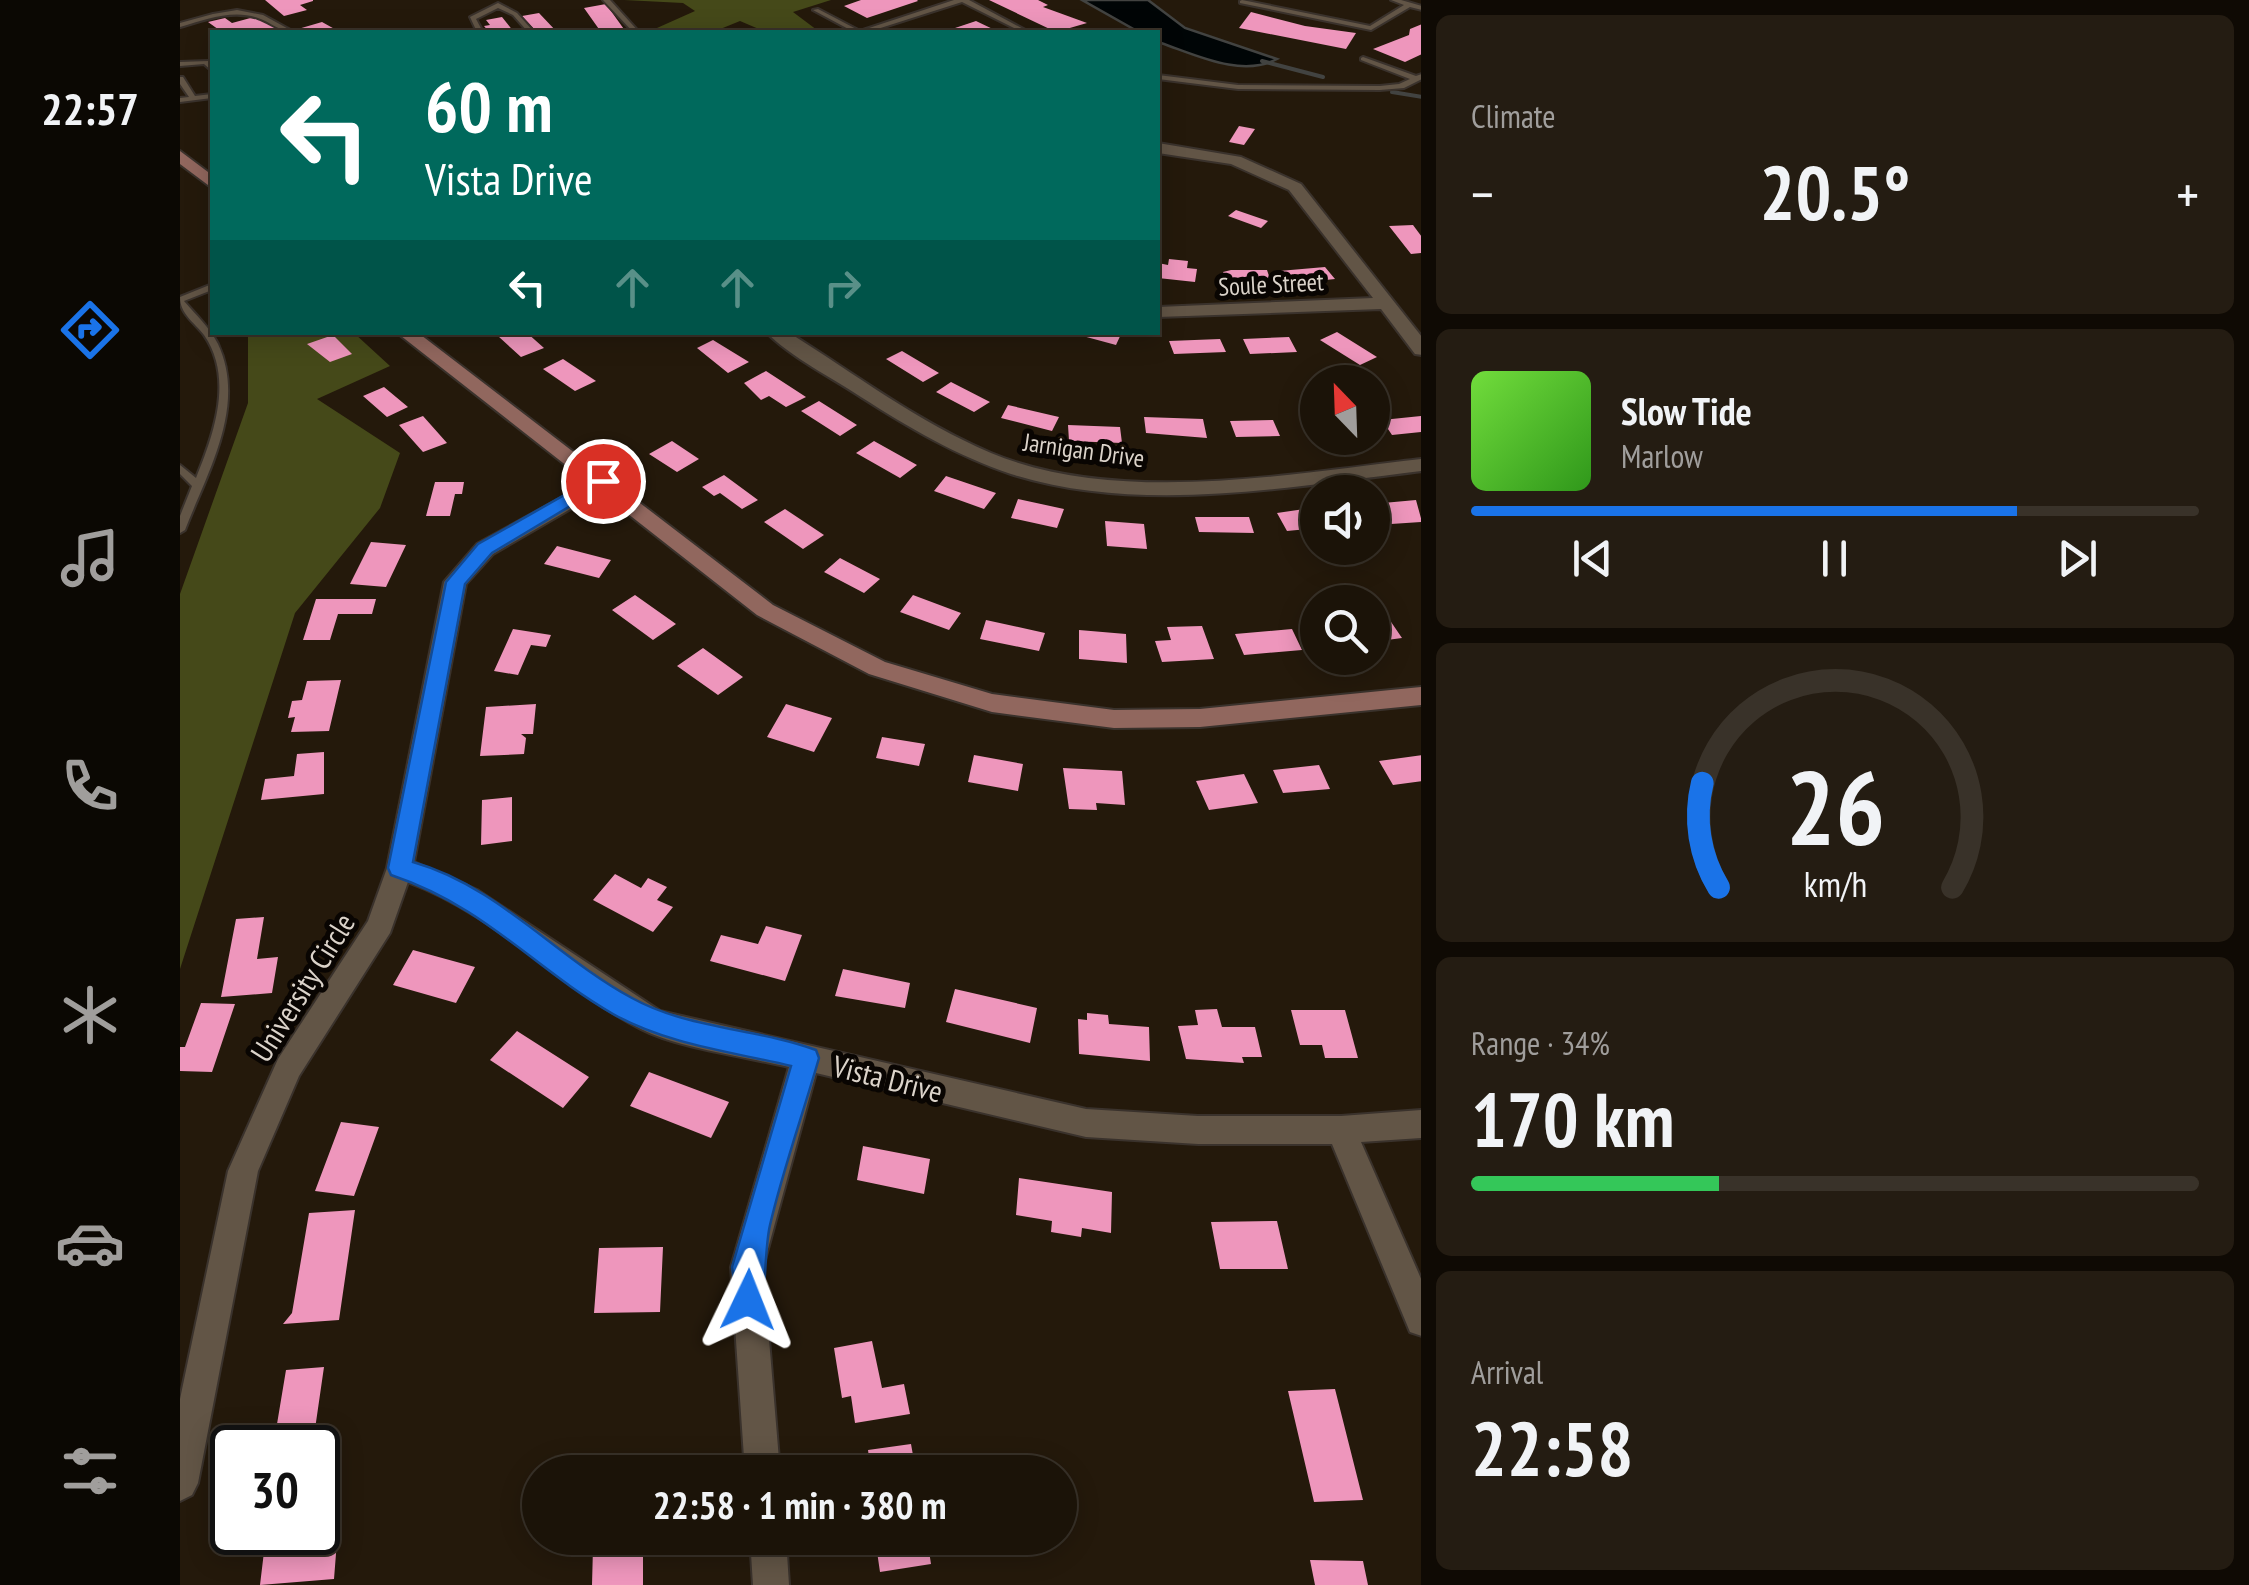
<!DOCTYPE html>
<meta charset="utf-8">
<style>
body{margin:0;font-family:"PT Sans Narrow",sans-serif;background:#241c12;color:#f1f3f6;height:100vh;display:flex;flex-direction:column;font-size:38px;white-space:nowrap}
*{box-sizing:border-box;margin:0}
p{font-size:32px;color:#a09e9c}
.icon{flex:none;width:55px;height:55px;fill:none;stroke:currentColor;stroke-width:2;stroke-linecap:round;stroke-linejoin:round}
.map{position:relative;flex:1;overflow:hidden}
.side{display:flex;flex-direction:column;gap:15px;padding:15px;background:#0f0a04;width:828px}
.side>*{flex:none}
.hud{position:absolute;left:30px;top:30px;width:950px;height:305px;border-radius:0px;box-shadow:0 5px 25px #0003,0 0 0 2px #393229;background:#00695c;color:#fff;overflow:hidden}
.needle{width:65px;rotate:337deg}
.tools{position:absolute;left:1120px;top:365px;display:grid;gap:20px}
.tools a{display:grid;place-items:center;width:90px;height:90px;border-radius:50%;background:#1b1308;box-shadow:0 5px 25px #0003,0 0 0 2px #393229;font-size:50px}
.speed{position:absolute;left:30px;top:1425px;display:flex;gap:20px;font-size:50px;font-weight:700;text-align:center}
.speed>*{display:grid;place-content:center;width:130px;height:130px;border-radius:50%;background:#1b1308;box-shadow:0 5px 25px #0003,0 0 0 2px #393229;line-height:1}
.speed .limit{border:5px solid #111;border-radius:15px;background:#fff;color:#111}
.pin{position:absolute;display:grid;place-items:center;width:85px;height:85px;color:#fff;margin:-42px;border:5px solid #fff;border-radius:50%;box-shadow:0 2px 10px #0007}
.me{position:absolute;width:110px;margin:-55px;rotate:2deg;stroke-linejoin:round;filter:drop-shadow(0 0 8px #0008)}
.turn{display:flex;align-items:center;gap:35px;height:210px;padding:0 50px;font-size:45px}
.turn .icon{width:130px;height:130px;stroke-width:2.5}
.turn b{display:block;font-size:70px;line-height:85px}
.lanes{display:flex;align-items:center;height:95px;padding:0 50px;background:#0003;justify-content:center;gap:50px;direction:ltr}
.lanes .off{opacity:.35}
.big{font-size:75px;font-weight:700;line-height:1.1}
.side .widget{flex:1;display:flex;flex-direction:column;justify-content:center;gap:15px;min-width:0;padding:0 35px;border-radius:15px;background:#241c12}
.side .dial{align-items:center;gap:0}
.dial svg{height:260px;overflow:visible;fill:none;stroke:#393229;stroke-width:7;stroke-linecap:round;text-anchor:middle}
.dial text{fill:#f1f3f6;stroke:none}
.song{display:flex;align-items:center;gap:30px}
.cover{width:120px;height:120px;border-radius:15px;background:linear-gradient(135deg,hsl(100 70% 55%),hsl(110 70% 35%))}
.played{height:10px;border-radius:5px;background:linear-gradient(90deg,#1a73e8 75%,#393229 75%)}
.keys{display:flex;justify-content:space-around;direction:ltr}
.heat{display:flex;justify-content:space-between;align-items:center;font-size:55px;direction:ltr}
.charge{height:15px;border-radius:8px;background:linear-gradient(90deg,#34c759 34%,#393229 0)}
.trip{position:absolute;left:342px;top:1455px;width:555px;height:100px;border-radius:50px;background:#1b1308;box-shadow:0 5px 25px #0003,0 0 0 2px #393229;font-weight:700;line-height:100px;text-align:center}
main{display:flex;flex:1;min-height:0}
.tab-bar{display:flex;flex-direction:column;width:180px;justify-content:space-around;align-items:center;background:#0b0803;color:#a09e9c}
.tab-bar .icon{width:70px;height:70px}
.tab-bar .current{color:#1a73e8}
.tab-bar b{font-size:45px;color:#f1f3f6}
.map>svg:first-child{display:block}
.forest{fill:#454919}
.water{fill:#000506;stroke:#424341;stroke-width:2.5}
.lines{fill:none;stroke-linecap:round;stroke-linejoin:round}
.stream{stroke:#424341;stroke-width:4}
.building{fill:#ee96bc}
.lane-casing{stroke:#3a322c;stroke-width:4}
.street-casing{stroke:#3a322c;stroke-width:4}
.secondary-casing{stroke:#3a322c;stroke-width:4}
.lane{fill:#625546;fill-rule:evenodd}
.street{fill:#625546;fill-rule:evenodd}
.secondary{fill:#91675e;fill-rule:evenodd}
.route{fill:#1a73e8;stroke:#114b97;stroke-width:2.5}
.labels{text-anchor:middle;dominant-baseline:central;stroke-width:10;stroke-linejoin:round;paint-order:stroke}
.far-street-label{font-size:25px;fill:#dbd3ca;stroke:#090502}
.street-label{font-size:30px;fill:#dbd3ca;stroke:#090502}
</style>
<main>
<nav class="tab-bar">
<b>22:57</b>
<svg class="icon current" aria-label="directions" viewBox="0 0 24 24"><path d="M12 3l9 9-9 9-9-9zM9 14v-3h6M13 9l2 2-2 2"/></svg>
<svg class="icon" aria-label="music" viewBox="0 0 24 24"><path d="M9 18V5l10-2v13"/><circle cx="6" cy="18" r="3"/><circle cx="16" cy="16" r="3"/></svg>
<svg class="icon" aria-label="phone" viewBox="0 0 24 24"><path d="M5 4h4l2 5-3 2q2 4 5 5l2-3 5 2v4C11 20 4 13 5 4z"/></svg>
<svg class="icon" aria-label="climate" viewBox="0 0 24 24"><path d="M12 3v18M4 7l16 10M4 17L20 7"/></svg>
<svg class="icon" aria-label="car" viewBox="0 0 24 24"><path d="M5 17H2v-5l4-1 3-4h7l3 4 3 1v5h-3M9 17h6M6 11h13"/><circle cx="7" cy="17" r="2"/><circle cx="17" cy="17" r="2"/></svg>
<svg class="icon" aria-label="filters" viewBox="0 0 24 24"><path d="M4 7h16M4 17h16"/><circle cx="9" cy="7" r="2"/><circle cx="15" cy="17" r="2"/></svg>
</nav>
<div class="map">
<svg width="1242" height="1585" viewBox="0 0 1242 1585">
<rect width="100%" height="100%" fill="#24190b"/>
<path class="forest" d="M444 0H651L613 12 637 30 586 32 560 21 533 32H468L515 11 503 3Z
M68 333H174L210 366 137 399 220 453 200 508 115 613 0 969V594L68 403Z"/>
<path class="water" d="M902 0H968L1005 28 1097 59C1062 78 1016 55 981 43L978 32 957 31Z"/>
<g class="lines">
<path class="stream" d="M1082 61 1143 77
M1212 92 1242 97"/>
</g>
<path class="building" d="M85 0H133V1L120 5 127 10 104 16Z
M681 0H737L738 1 687 18 664 6Z
M809 0H858L868 5 863 7 907 23 876 32Z
M426 4 446 32H421L404 8Z
M1071 12 1125 26 1176 33 1166 49 1059 28Z
M359 13 377 32H357L342 16Z
M81 15 107 32H42L28 22 45 18 52 23Z
M322 17 334 32H309L304 26 310 25 306 20Z
M796 21 819 32 769 30Z
M142 22 160 32 118 29Z
M1242 24V54L1225 62 1193 49 1229 35 1230 29Z
M1059 126 1075 129 1064 145 1049 142Z
M1056 210 1088 221 1081 228 1048 216Z
M1233 225 1242 237V253L1231 254 1209 226Z
M989 259 1008 261 1007 268 1017 269 1015 282 978 278V263L988 265Z
M1145 267 1155 279 1108 284 1099 271Z
M1051 270H1087L1091 282H1047L1043 272Z
M329 332H346L364 348 341 357 318 336Z
M888 332H942L936 345Z
M1157 332 1197 357 1180 365 1140 340Z
M153 335 172 354 150 362 127 344Z
M1109 337 1117 352 1070 354 1063 339Z
M1040 339 1046 352 994 354 989 341Z
M533 340 569 362 548 373 517 348Z
M722 351 759 373 743 382 706 359Z
M383 359 416 381 395 391 363 369Z
M586 371 626 397 606 407 589 396 581 400 564 383Z
M771 382 810 402 794 412 756 392Z
M204 387 228 407 207 417 183 396Z
M639 401 677 425 660 436 621 411Z
M828 405 879 417 872 431 821 418Z
M243 416 267 443 243 452 219 425Z
M1242 416V432L1212 435 1202 420Z
M964 417 1023 419 1027 438 966 433Z
M1093 420 1100 436 1056 437 1050 421Z
M888 425 940 427 942 443 889 441Z
M492 441 519 459 497 472 469 454Z
M694 441 737 465 720 478 676 453Z
M544 475 578 500 562 509 540 493 534 496 522 487Z
M766 476 816 493 804 509 754 491Z
M255 482H284L282 494H275L270 516H246Z
M838 499 884 509 877 528 831 518Z
M1236 500 1242 522 1196 525 1192 519V504Z
M1138 507V528L1107 531 1097 513Z
M605 509 644 535 623 549 584 522Z
M1015 517H1069L1074 533 1019 532Z
M925 521 964 524 967 549 927 546Z
M191 542 226 545 206 587 170 584Z
M377 546 431 560 419 578 364 564Z
M660 558 700 579 684 593 644 572Z
M455 595 496 624 473 640 432 610Z
M733 595 781 613 769 630 720 612Z
M136 599H196L192 614H158L150 640H123Z
M1207 616 1222 638 1192 642V618Z
M806 620 865 633 859 651 800 639Z
M1022 626 1034 659 982 662 975 641 991 640 987 627Z
M333 629 371 635 366 647 351 645 338 675 314 671Z
M1112 629 1122 650 1064 655 1055 634Z
M899 630 946 634 947 663 899 659Z
M523 648 563 677 538 695 497 666Z
M161 680 149 731 111 732 115 717 108 718 112 701 122 700 127 681Z
M356 704 353 734H341L346 738 344 754 300 756 306 707Z
M606 704 652 718 634 752 587 737Z
M702 737 745 744 739 766 696 758Z
M144 752V794L81 800 85 779 114 776 117 754Z
M794 755 843 764 838 791 788 782Z
M1242 755V781L1213 785 1199 761Z
M1139 765 1150 789 1103 793 1093 770Z
M883 768 942 771 945 805 916 803 917 810 889 809Z
M1064 774 1078 803 1029 810 1016 781Z
M332 797V841L301 845 302 800Z
M435 874 461 888 468 878 487 887 477 900 493 907 473 932 413 900Z
M84 917 77 959 98 957 92 993 41 997 56 919Z
M586 926 622 935 605 981 530 961 541 935 578 944Z
M233 950 295 967 276 1003 213 985Z
M663 969 730 983 725 1008 655 996Z
M775 989 857 1008 850 1043 766 1022Z
M21 1003 55 1004 32 1072 0 1071V1047H5Z
M1037 1009 1042 1027H1075L1082 1057H1062L1064 1063 1006 1059 998 1026 1018 1025 1015 1010Z
M1111 1010H1165L1178 1058H1145L1142 1045H1120Z
M907 1013 928 1015 929 1024 969 1027 970 1061 899 1054 898 1019 907 1020Z
M337 1031 409 1077 383 1108 310 1060Z
M469 1072 549 1102 531 1138 450 1106Z
M161 1122 199 1127 174 1196 135 1191Z
M683 1146 750 1159 744 1194 677 1180Z
M839 1178 932 1192 931 1233 902 1228 901 1237 871 1232 872 1221 836 1215Z
M175 1210 159 1320 103 1324 112 1313 129 1213Z
M1097 1221 1108 1269H1040L1031 1222Z
M483 1247 480 1312 414 1313 419 1248Z
M692 1341 702 1388 724 1384 730 1414 675 1423 671 1396 662 1398 654 1348Z
M144 1367 134 1436 157 1434 153 1465 138 1466V1448H93L106 1370Z
M1155 1389 1183 1500 1134 1502 1108 1391Z
M731 1444 736 1472H691L688 1450Z
M134 1532 133 1544 157 1541 154 1579 80 1585 86 1535Z
M695 1538H747L751 1564 700 1572Z
M463 1543V1585H412L413 1547Z
M1130 1560 1183 1561 1188 1585H1135Z"/>
<g class="lines">
<defs>
<path id="lane" d="M423 0H430L459 32H453Z
M774 0H789L849 32H842L782 2 688 32H674L633 10 638 9 680 31Z
M1062 0 1190 26 1224 5 1211 0H1221L1242 6V10L1230 7 1191 30 1060 3V1Z
M318 3 337 13 354 32H348L333 15 318 8 296 19 303 32H297L290 17Z
M57 10 83 15 114 32C101 33 91 22 78 18 52 9 25 20 0 27V23L33 14Z
M1183 57 1236 76 1242 74V79L1224 88 1200 90 1058 89 978 79V75L1058 85 1200 86 1219 84 1230 79 1181 60V58Z
M28 61 32 65V71L24 64 0 66V62Z
M0 77H3L15 96 32 94V98L0 102V98L9 97 0 84Z
M32 284V290L4 301C16 315 30 328 38 344 67 406 27 473 5 530L0 533V516L12 486 0 474V465L16 478C34 434 54 378 24 335 14 322 0 314 0 297Z"/>
<path id="street" d="M978 143 1061 157 1121 184 1242 337V355L1235 354 1201 309 978 317V307L1193 298 1109 190 1051 164 978 153Z
M586 332H608C675 374 738 422 811 453 938 506 1109 474 1242 459V471C1109 487 960 515 831 474 777 456 728 427 681 397 651 377 612 358 586 332Z
M423 475 433 481 430 486 313 554 286 584 234 862 297 890 480 1011 906 1109 1018 1116H1161L1242 1110V1138L1181 1142 1242 1281V1336L1230 1332 1152 1144H1018L906 1137 636 1073 583 1267 600 1472H565L551 1267 609 1067C567 1057 497 1048 461 1029 379 987 316 914 228 882L210 933 119 1076 78 1171 18 1483 12 1495 0 1501V1399L48 1171 98 1059 188 921 207 868 264 582 297 544Z
M570 1538H606L609 1585H573Z"/>
<path id="secondary" d="M0 151 32 175V188L0 164Z
M216 332H237L593 605 705 662 812 694 934 710 1020 709 1242 687V705L1020 727 934 728 812 712 689 674 577 615Z"/>
</defs>
<use href="#lane" class="lane-casing"/>
<use href="#street" class="street-casing"/>
<use href="#secondary" class="secondary-casing"/>
<use href="#lane" class="lane"/>
<use href="#street" class="street"/>
<use href="#secondary" class="secondary"/>
</g>
<path class="route" d="M416 477 432 481 312 553 285 584 233 862C318 886 376 957 452 998 508 1029 576 1028 636 1050L639 1058C623 1114 603 1169 590 1225 584 1251 587 1291 579 1311L568 1315 558 1311 552 1267 611 1066C552 1052 486 1044 433 1014 352 967 306 907 211 875L208 868 266 582 298 544Z"/>
<g class="labels">
<g class="far-street-label">
<text transform="translate(1091 284) rotate(-3)">Soule Street</text>
<text transform="translate(904 450) rotate(8)">Jarnigan Drive</text>
</g>
<g class="street-label">
<text transform="translate(122 987) rotate(-58)">University Circle</text>
<text transform="translate(708 1078) rotate(14)">Vista Drive</text>
</g>
</g>
</svg>
<div class="tools">
<a><svg class="needle" viewBox="-14 -14 28 28"><path d="M0-13l5 13h-10z" fill="#e53935"/><path d="M0 13l5-13h-10z" fill="#a09e9c"/></svg></a>
<a><svg class="icon" aria-label="sound" viewBox="0 0 24 24"><path d="M4 9h4l5-4v14l-5-4H4zM17 9q2 3 0 6"/></svg></a>
<a><svg class="icon" aria-label="search" viewBox="0 0 24 24"><circle cx="10" cy="10" r="6"/><path d="M15 15l6 6"/></svg></a>
</div>
<div class="speed"><div class="limit">30</div></div>
<div class="pin" style="left:423px;top:481px;background:#d93025"><svg class="icon" aria-label="arrive" viewBox="0 0 24 24"><path d="M6 21V4h12l-3 4 3 4H6"/></svg></div>
<svg class="me" style="left:568px;top:1300px" viewBox="-20 -20 40 40"><path d="M0-17L14 15 0 8-14 15z" fill="#1a73e8" stroke="#fff" stroke-width="4"/></svg>
<div class="trip">22:58 · 1 min · 380 m</div>
<div class="hud">
<div class="turn"><svg class="icon" aria-label="left" viewBox="0 0 24 24"><path d="M17 20v-9H6M10 6l-5 5 5 5"/></svg><div><b>60 m</b>Vista Drive</div></div>
<div class="lanes"><svg class="icon" aria-label="left" viewBox="0 0 24 24"><path d="M17 20v-9H6M10 6l-5 5 5 5"/></svg><svg class="icon off" aria-label="ahead" viewBox="0 0 24 24"><path d="M12 20V5M6 11l6-6 6 6"/></svg><svg class="icon off" aria-label="ahead" viewBox="0 0 24 24"><path d="M12 20V5M6 11l6-6 6 6"/></svg><svg class="icon off" aria-label="right" viewBox="0 0 24 24"><path d="M7 20v-9h11M14 6l5 5-5 5"/></svg></div>
</div>
</div>
<section class="side">
<div class="widget"><p>Climate</p>
<div class="heat"><a>−</a><b class="big">20.5°</b><a>+</a></div>
</div>
<div class="widget">
<div class="song"><i class="cover"></i><div><b>Slow Tide</b><p>Marlow</p></div></div>
<div class="played"></div>
<div class="keys"><svg class="icon" aria-label="previous" viewBox="0 0 24 24"><path d="M18 5L8 12l10 7zM5 5v14"/></svg><svg class="icon" aria-label="pause" viewBox="0 0 24 24"><path d="M8 5v14M16 5v14"/></svg><svg class="icon" aria-label="next" viewBox="0 0 24 24"><path d="M6 5l10 7-10 7zM19 5v14"/></svg></div>
</div>
<div class="widget dial"><svg viewBox="0 0 100 80">
<path d="M14 69A42 42 0 1 1 86 69"/>
<path d="M14 69A42 42 0 0 1 9 37" stroke="#1a73e8"/>
<text x="50" y="56" font-size="32" font-weight="700">26</text>
<text x="50" y="72" font-size="11">km/h</text>
</svg></div>
<div class="widget"><p>Range · 34%</p><b class="big">170 km</b><div class="charge"></div></div>
<div class="widget"><p>Arrival</p><b class="big">22:58</b></div>
</section>
</main>
